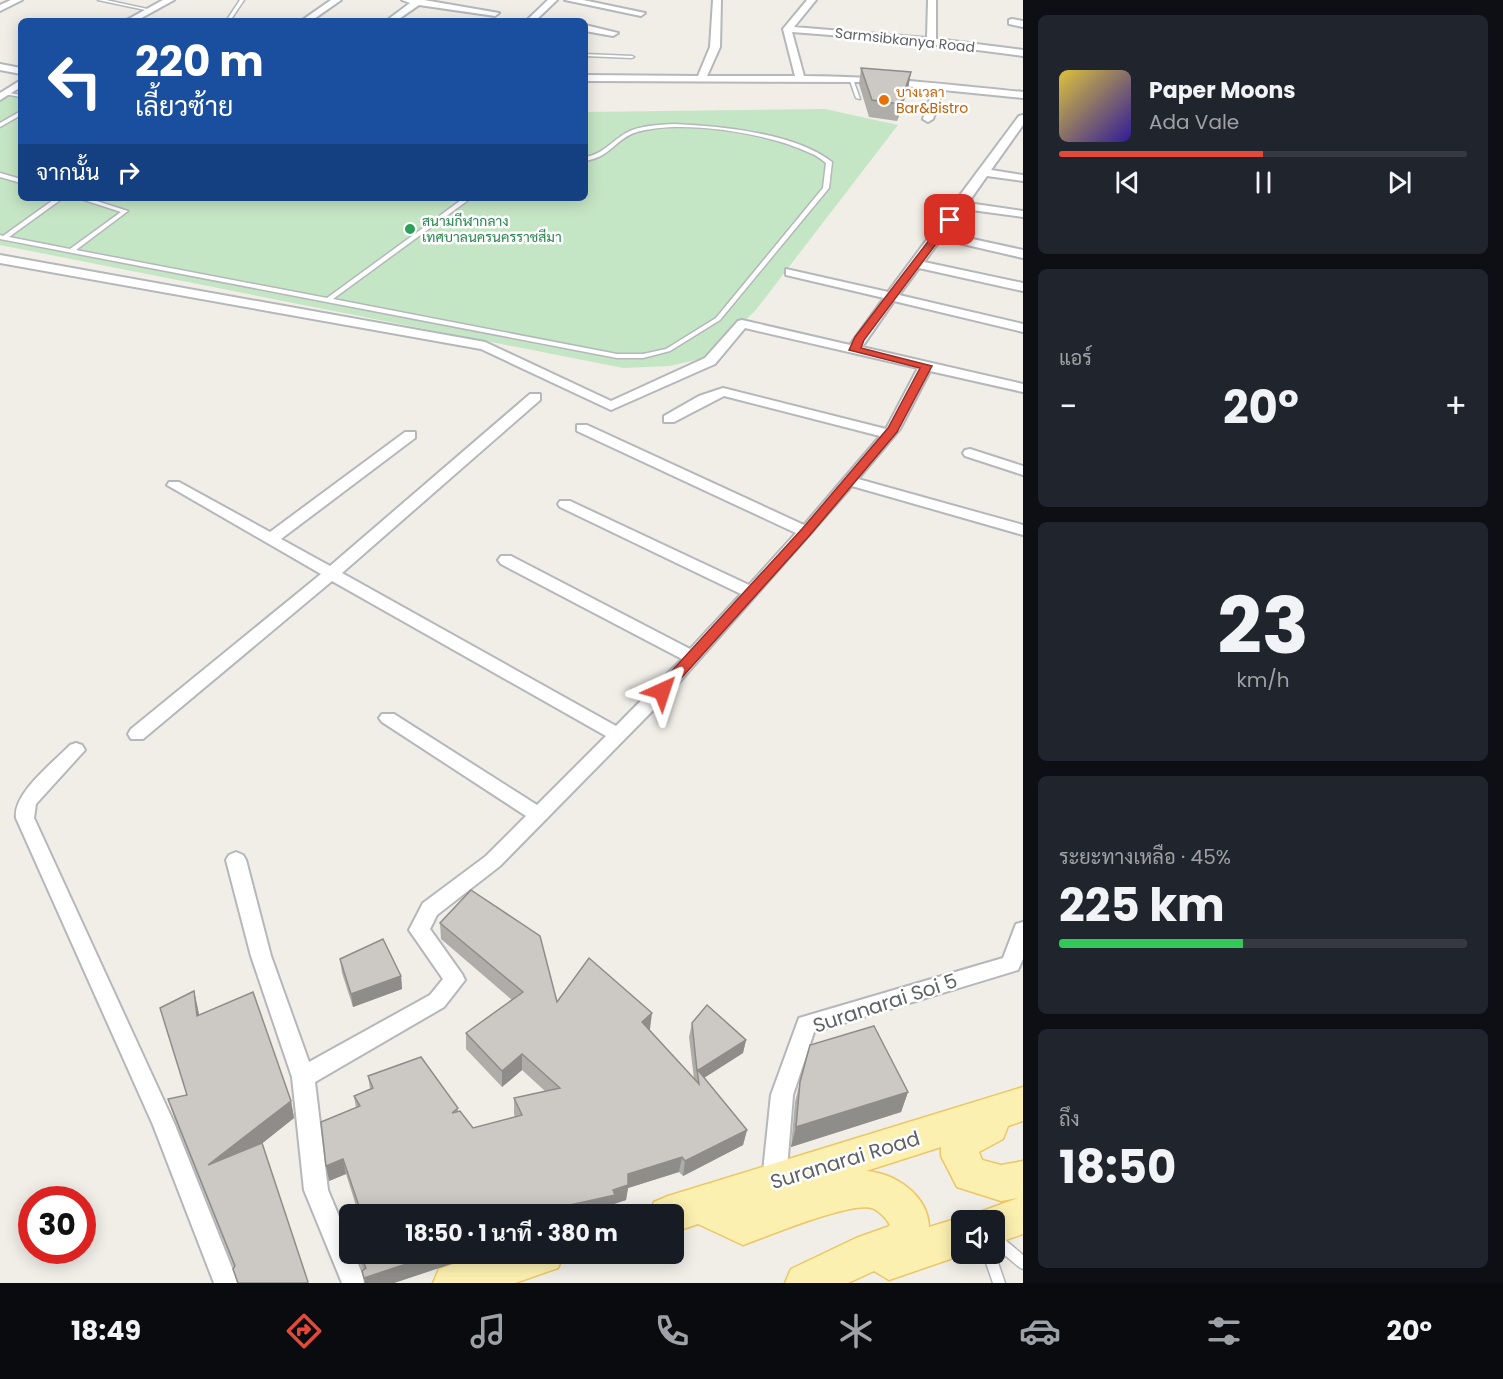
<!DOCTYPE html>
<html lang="th">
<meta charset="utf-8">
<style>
body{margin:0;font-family:Poppins,Sarabun,sans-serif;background:#20242c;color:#f1f3f6;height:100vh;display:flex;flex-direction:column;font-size:22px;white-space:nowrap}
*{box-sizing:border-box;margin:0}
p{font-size:20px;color:#9ea1a6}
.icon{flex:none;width:33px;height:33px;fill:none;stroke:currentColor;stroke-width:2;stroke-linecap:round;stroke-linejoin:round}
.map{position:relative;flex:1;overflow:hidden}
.drawer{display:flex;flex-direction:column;gap:15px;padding:15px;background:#0d0f14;width:480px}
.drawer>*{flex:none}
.guide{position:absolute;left:18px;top:18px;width:570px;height:183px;border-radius:9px;box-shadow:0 3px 15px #0003;background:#1a4fa0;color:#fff;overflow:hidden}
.fabs{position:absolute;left:951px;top:1210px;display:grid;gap:12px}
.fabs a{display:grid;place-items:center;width:54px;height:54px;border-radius:9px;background:#171b24;box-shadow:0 3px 15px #0003;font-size:30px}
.speed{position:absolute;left:18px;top:1186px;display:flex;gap:12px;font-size:30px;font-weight:700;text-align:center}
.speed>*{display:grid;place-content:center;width:78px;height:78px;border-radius:50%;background:#171b24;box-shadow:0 3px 15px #0003;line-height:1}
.speed .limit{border:9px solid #d22;background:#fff;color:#111}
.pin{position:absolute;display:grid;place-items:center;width:51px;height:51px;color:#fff;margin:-26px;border-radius:12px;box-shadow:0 3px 9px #0006}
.me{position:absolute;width:66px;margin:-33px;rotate:42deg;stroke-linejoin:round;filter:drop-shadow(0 0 4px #0008)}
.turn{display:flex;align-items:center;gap:21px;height:126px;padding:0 18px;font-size:27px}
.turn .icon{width:78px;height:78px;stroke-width:2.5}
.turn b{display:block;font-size:42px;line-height:51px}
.then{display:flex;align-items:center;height:57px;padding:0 18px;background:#0003;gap:12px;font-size:22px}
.big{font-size:45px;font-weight:700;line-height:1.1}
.drawer .card{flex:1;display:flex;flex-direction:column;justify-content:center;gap:9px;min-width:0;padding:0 21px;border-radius:9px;background:#20242c}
.drawer .dial{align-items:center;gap:0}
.dial b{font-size:78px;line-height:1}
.song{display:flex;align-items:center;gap:18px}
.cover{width:72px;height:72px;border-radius:9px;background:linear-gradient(135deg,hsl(50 70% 55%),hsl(250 70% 35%))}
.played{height:6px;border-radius:3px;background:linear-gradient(90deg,#e3493a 50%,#363941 50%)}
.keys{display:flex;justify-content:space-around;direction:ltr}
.heat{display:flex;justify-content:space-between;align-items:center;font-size:33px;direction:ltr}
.charge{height:9px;border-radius:4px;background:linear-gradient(90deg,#34c759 45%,#363941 0)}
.trip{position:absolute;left:339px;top:1204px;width:345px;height:60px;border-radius:9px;background:#171b24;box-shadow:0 3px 15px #0003;font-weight:700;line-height:60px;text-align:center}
.tab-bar{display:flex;height:96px;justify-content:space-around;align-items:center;background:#090b0e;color:#9ea1a6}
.tab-bar .icon{width:42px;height:42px}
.tab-bar .on{color:#e3493a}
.tab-bar b{font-size:27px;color:#f1f3f6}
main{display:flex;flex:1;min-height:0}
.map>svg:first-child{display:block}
.green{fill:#c5e6c5}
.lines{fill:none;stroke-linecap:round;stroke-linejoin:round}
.lane-casing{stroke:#b4b7bb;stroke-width:3}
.street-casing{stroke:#b4b7bb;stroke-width:4}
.primary-casing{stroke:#ecc764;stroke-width:3}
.lane{fill:#fff;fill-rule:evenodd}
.street{fill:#fff;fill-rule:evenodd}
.primary{fill:#fcf0b0;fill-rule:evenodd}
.wall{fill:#afada9}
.shaded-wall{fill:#8f8d89}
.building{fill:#ccc9c4;stroke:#8f8d89;stroke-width:1.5}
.route{fill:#e3493a;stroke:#942f26;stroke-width:1.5}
.food-dot{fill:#e8710a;stroke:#fff;stroke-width:2}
.leisure-dot{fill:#2e9e5b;stroke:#fff;stroke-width:2}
.labels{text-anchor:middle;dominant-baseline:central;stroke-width:5;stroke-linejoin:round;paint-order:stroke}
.far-street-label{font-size:14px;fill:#5e6267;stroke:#fff}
.far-food-label{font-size:14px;fill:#c56008;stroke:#fff;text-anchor:start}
.far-leisure-label{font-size:14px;fill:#27864d;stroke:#fff;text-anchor:start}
.near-street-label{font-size:20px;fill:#5e6267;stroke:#fff}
</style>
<main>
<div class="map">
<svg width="1023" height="1283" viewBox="0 0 1023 1283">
<rect width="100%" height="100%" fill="#f0eee7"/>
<path class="green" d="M21 92V198H585V112L825 109 898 125 755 311 704 358 670 366 623 368 0 245V101Z"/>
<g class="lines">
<defs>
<path id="lane" d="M98 0H106L152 10 150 11Z
M240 0H244L230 21H226Z
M585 54 632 56 634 57 632 58 585 56Z
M849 78 853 79 860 99 856 98Z
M4 92 21 95V97L4 94Z
M21 111V115L0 127V123Z
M674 124C720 126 795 133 832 162L829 188 720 320 670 351 643 358H617L0 239V235L3 236 56 198H63L9 237 70 249 121 212 78 198H87L128 211 76 250 327 298 464 198H471L333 299 617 354H643L666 349 716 318 823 188 826 163C821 159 816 155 810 153 768 133 682 119 637 132 616 138 611 157 585 161V157C602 155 612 141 626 133 641 125 658 125 674 124Z
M0 173 21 179V183L0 177Z
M994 1232 998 1234 1023 1255V1269L1019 1267 994 1246Z
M994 1253 995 1254 1005 1283H993L983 1254H994Z"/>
<path id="street" d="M11 0H22L0 11V5Z
M163 0H174L136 21H125Z
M331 0H341L311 21H301Z
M402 0H424L499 13 495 16 419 5 396 21H386L410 3Z
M548 0H557L535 21H526Z
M565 0H583L645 13 641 16Z
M713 0H721L720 47 707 76H795L783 29 807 0H816L794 27 927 38 928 0H936V39L1023 50V56L907 41 792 32 804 76C879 76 950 85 1023 92V98L943 90 933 119 928 122 923 119 933 89 867 82 585 81V75L698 76 710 47Z
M1012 19 1023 21V27L1009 24V20Z
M585 25 618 33 613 36 585 31Z
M0 64 21 68V74L0 70Z
M21 80V87L0 100V93Z
M1023 115V125L991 170 1023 175V181L987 176 968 203 1023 211V217L964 209 945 233 1023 250V258L941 239 924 262 1023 283V291L919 268 899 295 1023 324V332L894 301 862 347 1023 384V392L930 371 900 429 858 479 1023 525V535L852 486 668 695 500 866 437 915 430 929 462 974 465 980 444 1007 315 1082 328 1190 350 1243V1254H354L366 1283H342L304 1190 292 1077 251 956 226 860 229 855 236 852 243 855 246 860 271 956 309 1062 430 995 443 979 409 930 423 903 486 856 526 816 382 722 379 718 382 714H394L537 805 606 736 332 581 143 739H131L128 734 131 729 321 574 167 485 169 482H179L270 532 405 432H415V438L281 539 330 566 530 394H540V400L342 573 616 726 682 659 501 564 498 560 501 556H511L690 649 741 594 560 507 558 504 560 501H570L749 585 796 533 577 431V425H587L804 525 880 436 724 396 674 422H664V416L699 396 723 388 886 429 918 368 745 328 715 364 611 410 481 349 0 263V255L485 342 611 401 705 358 738 321 742 320 850 345 884 298 786 275V269L888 292 1019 116Z
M970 449 1023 466V475L965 456 963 453 965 450Z
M76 743 82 745 85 750 36 804 34 818 175 1125 238 1283H214L153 1125 16 818C13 793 53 763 70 745Z
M1023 922V959L1018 970 814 1032 793 1095 786 1181 782 1189 774 1192 766 1189 762 1181 771 1095 799 1018 1003 958 1016 924Z"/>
<path id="primary" d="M1023 1087V1121L1008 1126 1003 1139 979 1152 982 1160 1001 1165 1023 1161V1234L994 1244V1221H976L980 1212 1018 1198 1001 1201 957 1187 941 1156V1147L866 1171C895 1173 928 1195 929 1227L962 1217 972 1221H962V1254H965L962 1255 889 1280 874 1271 848 1283H785L791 1269 856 1238 887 1227 890 1225C887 1219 880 1212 874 1209 856 1199 766 1237 743 1245L698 1224 674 1232V1215H649L654 1202 668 1196Z
M482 1254H564L558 1268 515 1283H433L439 1269Z"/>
</defs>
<use href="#lane" class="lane-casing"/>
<use href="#street" class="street-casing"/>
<use href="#primary" class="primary-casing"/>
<use href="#lane" class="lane"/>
<use href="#street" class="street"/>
<use href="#primary" class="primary"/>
</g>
<path class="wall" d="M861 68 911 72 908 89 897 121 869 117 859 84Z
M440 923 557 1002 650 1029 649 1030 694 1079 689 1037 692 1023 746 1040 743 1053 704 1078 747 1130 743 1145 683 1176 679 1172 628 1188 626 1200 614 1204V1210L589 1215H359L346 1174 329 1181 356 1108 354 1096 370 1089 368 1076 458 1108V1111L473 1128 515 1117 514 1114V1098L545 1091 522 1070 502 1087 466 1049V1033L512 1000 441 939Z
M340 959 401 976 402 989 353 1007 342 973Z
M194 991 199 1015 291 1101 294 1118 262 1143 308 1283H237L233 1269 234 1267 174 1117 168 1099 187 1095Z
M800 1082 908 1092 901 1112 791 1147 795 1102Z
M357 1254H481L394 1283H364L362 1271 363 1270Z"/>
<path class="shaded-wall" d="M911 72 908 89 897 121 900 104Z
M401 976 402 989 353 1007 351 994Z
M194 991 198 1009 202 1035 197 1016Z
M652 1013 650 1029 640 1038 642 1022Z
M746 1040 743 1053 699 1081 697 1070Z
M522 1054V1070L502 1087V1071Z
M908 1092 901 1112 791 1147 796 1127Z
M291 1101 294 1118 213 1183 208 1165Z
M747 1130 743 1145 683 1176 685 1161Z
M682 1157 679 1172 628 1188 626 1200 614 1204V1210L589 1215H525L613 1190 628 1174Z
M343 1159 346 1174 329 1181 326 1166Z
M436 1254H481L394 1283H365L364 1278Z"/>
<path class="building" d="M861 68 911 72 900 104 872 100Z
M471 890 540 936 557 1002 589 958 652 1013 642 1022 699 1084 697 1069 747 1130 685 1161 682 1157 628 1174V1185L613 1190 615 1195 525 1215H362L343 1159 326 1166 321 1122 360 1106 354 1096 373 1088 368 1076 421 1057 458 1108 452 1113 460 1111 473 1128 522 1115 514 1098 560 1088 522 1054 502 1071 466 1033 523 992 440 923Z
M383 939 401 976 351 994 340 959Z
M194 991 197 1016 253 992 291 1101 208 1165 262 1143 308 1282 306 1283H238L233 1269 235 1266 168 1099 187 1095 160 1008Z
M707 1005 746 1040 697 1071 692 1023Z
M874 1026 908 1092 796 1127 800 1082 810 1045Z
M360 1254H436L364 1278 362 1271 366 1268Z"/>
<path class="route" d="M946 218 954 220 864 340 861 348 932 366 897 432 810 535 667 694H657V687L802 529 888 428 920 368 849 350 855 337Z"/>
<circle class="food-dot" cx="884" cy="100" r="6"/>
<circle class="leisure-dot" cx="410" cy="229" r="6"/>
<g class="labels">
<g class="far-street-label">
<text transform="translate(905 40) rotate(6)">Sarmsibkanya Road</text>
</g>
<g class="far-food-label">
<text x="896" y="92">บางเวลา<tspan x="896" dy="16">Bar&amp;Bistro</tspan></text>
</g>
<g class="far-leisure-label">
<text x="422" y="221">สนามกีฬากลาง<tspan x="422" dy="16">เทศบาลนครนครราชสีมา</tspan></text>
</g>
<g class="near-street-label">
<text transform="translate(885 1003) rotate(-18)">Suranarai Soi 5</text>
<text transform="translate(845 1160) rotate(-17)">Suranarai Road</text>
</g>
</g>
</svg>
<div class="fabs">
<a><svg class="icon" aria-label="sound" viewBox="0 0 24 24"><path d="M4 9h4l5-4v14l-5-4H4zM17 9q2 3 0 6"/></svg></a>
</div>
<div class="speed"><div class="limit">30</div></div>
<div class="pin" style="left:950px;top:220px;background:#d93025"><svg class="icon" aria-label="arrive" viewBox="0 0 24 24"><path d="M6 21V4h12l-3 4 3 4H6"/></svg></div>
<svg class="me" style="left:662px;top:691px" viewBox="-20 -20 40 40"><path d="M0-17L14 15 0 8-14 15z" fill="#e3493a" stroke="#fff" stroke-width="4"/></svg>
<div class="trip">18:50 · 1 นาที · 380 m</div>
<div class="guide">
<div class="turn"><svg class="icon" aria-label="left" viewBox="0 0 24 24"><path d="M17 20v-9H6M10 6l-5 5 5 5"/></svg><div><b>220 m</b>เลี้ยวซ้าย</div></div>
<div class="then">จากนั้น<svg class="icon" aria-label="right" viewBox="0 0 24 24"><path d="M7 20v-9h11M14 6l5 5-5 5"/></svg></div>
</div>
</div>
<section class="drawer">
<div class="card">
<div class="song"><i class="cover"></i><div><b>Paper Moons</b><p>Ada Vale</p></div></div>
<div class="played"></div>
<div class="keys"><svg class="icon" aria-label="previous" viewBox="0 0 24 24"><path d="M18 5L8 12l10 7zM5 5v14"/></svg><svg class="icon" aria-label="pause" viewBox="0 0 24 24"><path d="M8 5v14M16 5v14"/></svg><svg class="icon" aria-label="next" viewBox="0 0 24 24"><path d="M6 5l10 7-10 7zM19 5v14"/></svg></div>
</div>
<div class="card"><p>แอร์</p>
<div class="heat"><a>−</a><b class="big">20°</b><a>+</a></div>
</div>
<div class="card dial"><b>23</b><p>km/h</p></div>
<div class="card"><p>ระยะทางเหลือ · 45%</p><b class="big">225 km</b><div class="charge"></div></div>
<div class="card"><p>ถึง</p><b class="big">18:50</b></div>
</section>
</main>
<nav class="tab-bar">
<b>18:49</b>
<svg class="icon on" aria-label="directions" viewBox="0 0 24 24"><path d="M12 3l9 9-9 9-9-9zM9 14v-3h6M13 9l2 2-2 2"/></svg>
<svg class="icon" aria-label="music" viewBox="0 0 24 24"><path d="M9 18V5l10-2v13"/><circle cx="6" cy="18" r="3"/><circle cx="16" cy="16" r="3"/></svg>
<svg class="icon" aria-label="phone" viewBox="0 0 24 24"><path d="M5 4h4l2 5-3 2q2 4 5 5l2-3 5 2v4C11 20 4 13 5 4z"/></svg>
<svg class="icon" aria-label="climate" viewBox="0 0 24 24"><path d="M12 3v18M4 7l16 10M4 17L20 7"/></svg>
<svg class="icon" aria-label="car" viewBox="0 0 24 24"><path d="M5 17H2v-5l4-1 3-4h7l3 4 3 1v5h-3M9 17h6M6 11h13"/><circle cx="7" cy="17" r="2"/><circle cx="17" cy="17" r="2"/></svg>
<svg class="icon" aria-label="filters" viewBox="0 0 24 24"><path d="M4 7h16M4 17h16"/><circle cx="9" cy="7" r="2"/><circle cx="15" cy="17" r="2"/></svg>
<b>20°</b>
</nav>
